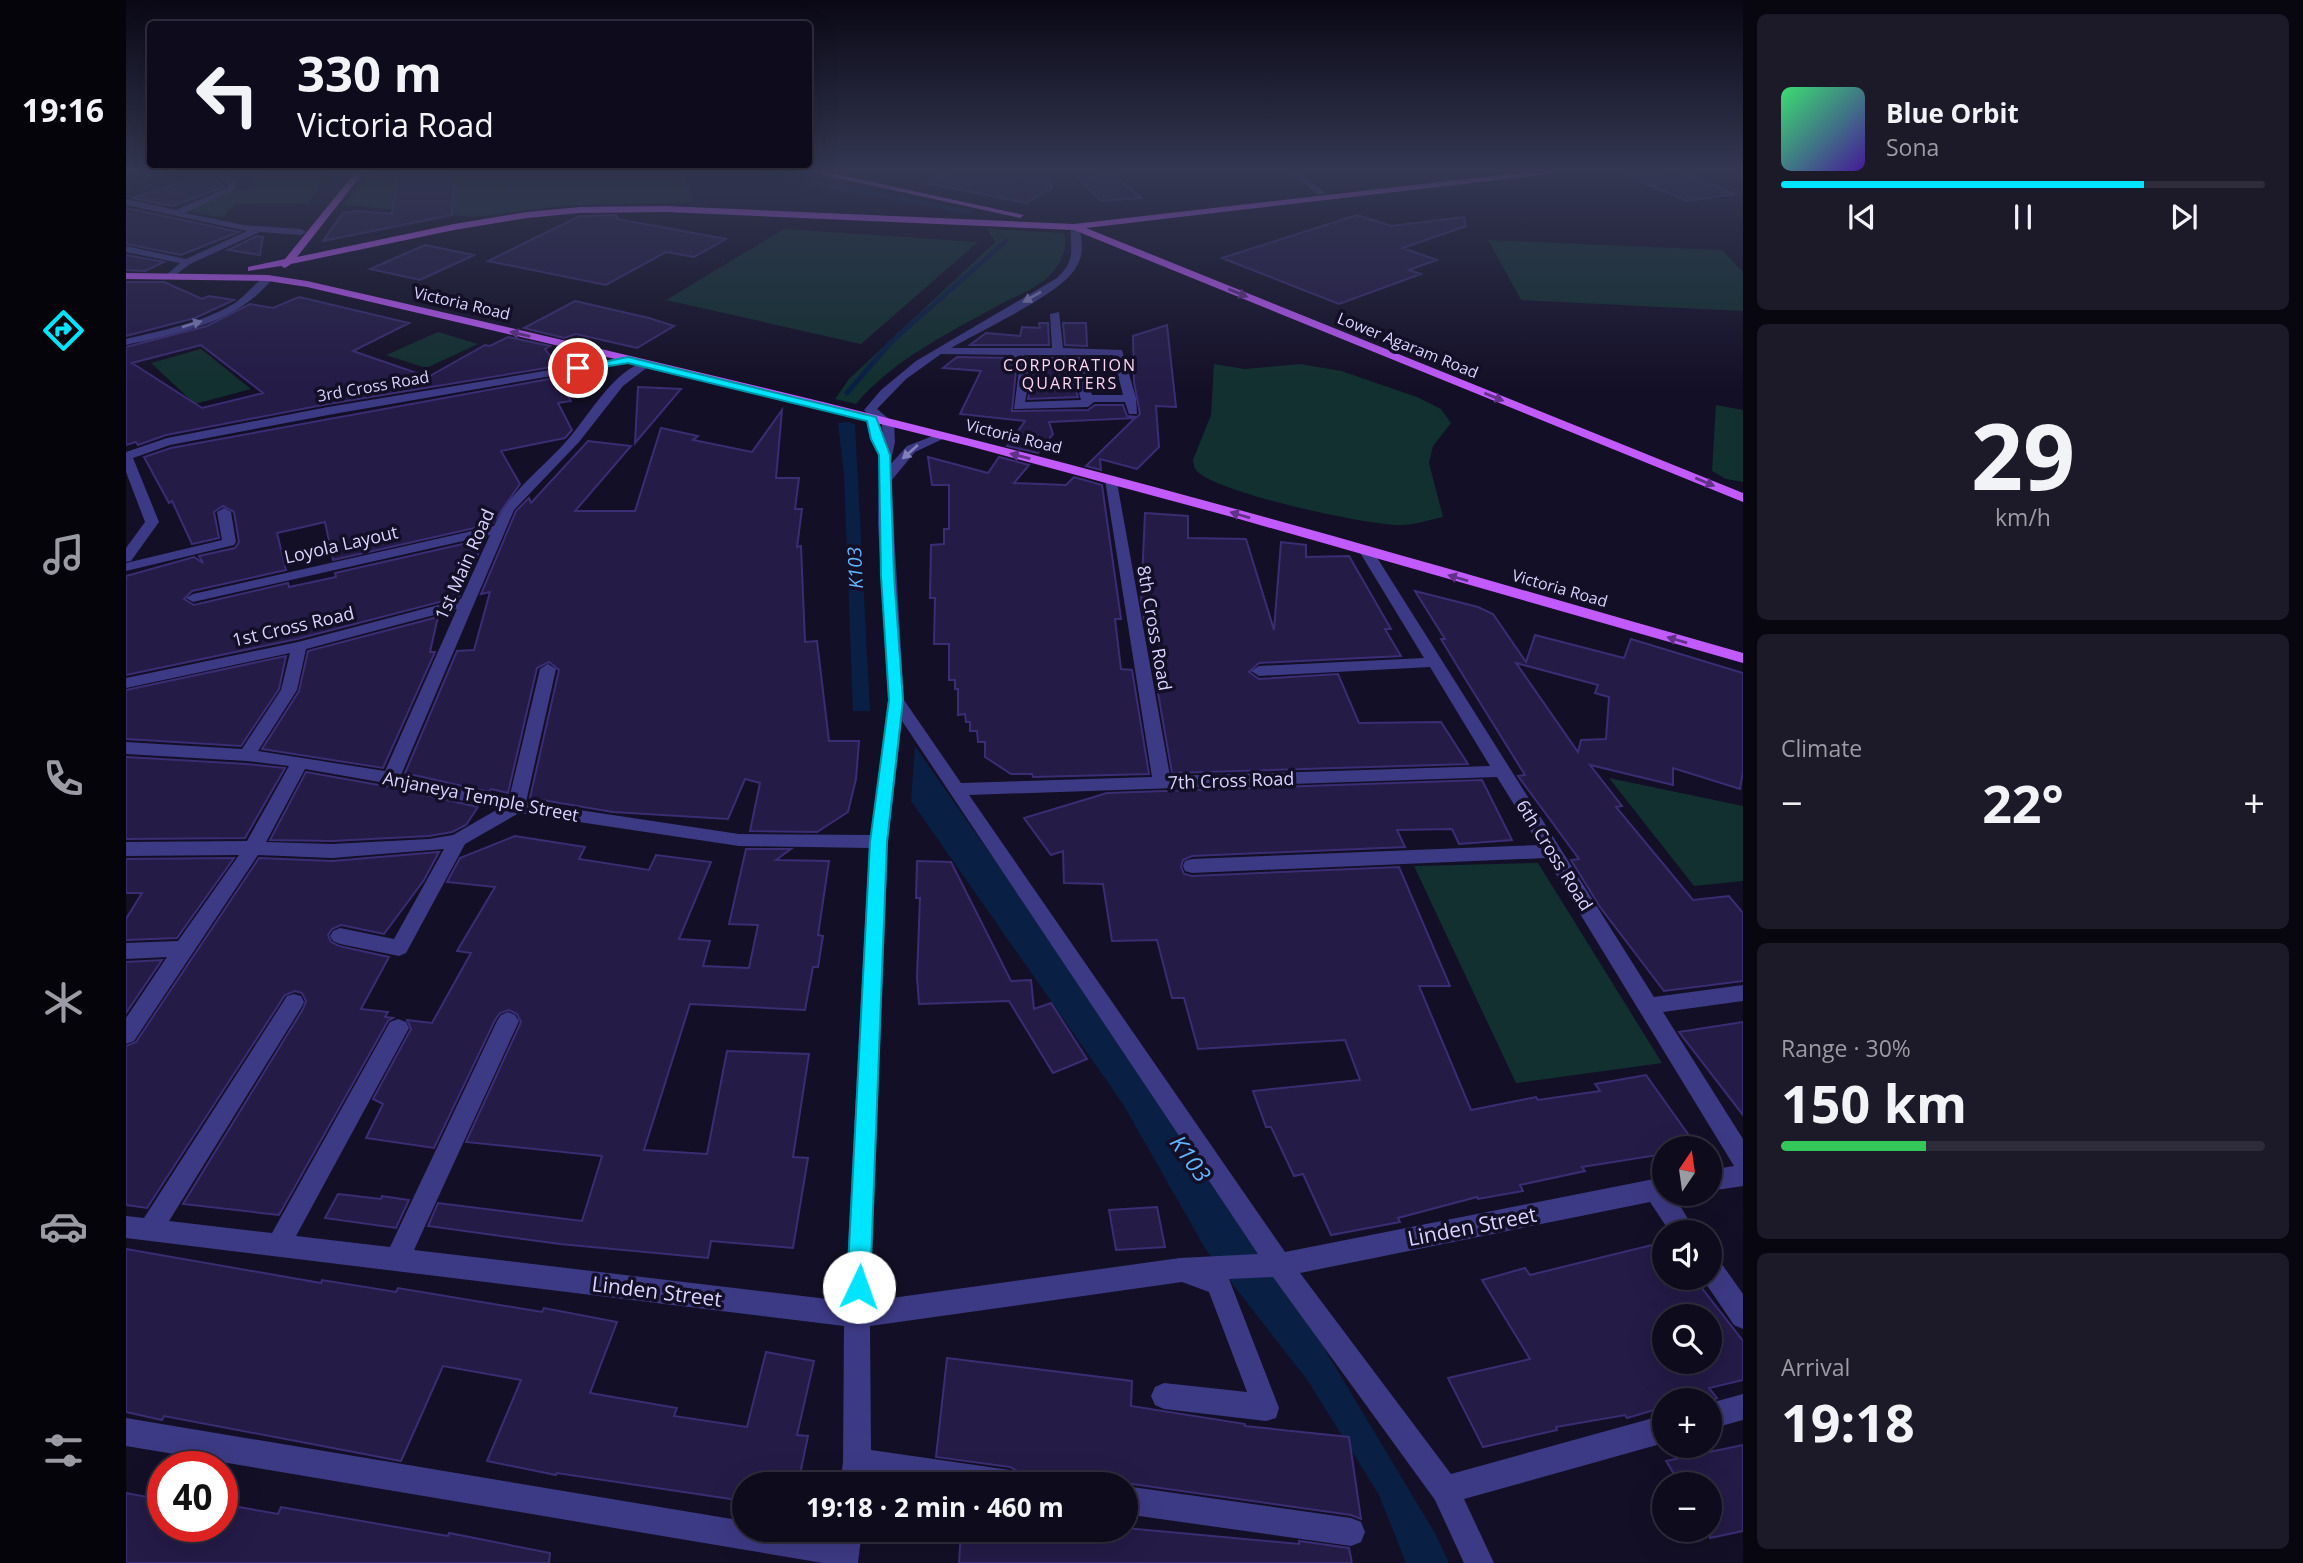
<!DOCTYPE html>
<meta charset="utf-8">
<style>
body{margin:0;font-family:"Open Sans",sans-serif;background:#1c1929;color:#f1f3f6;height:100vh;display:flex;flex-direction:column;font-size:26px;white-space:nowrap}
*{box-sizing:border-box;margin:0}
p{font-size:23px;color:#9b9ba3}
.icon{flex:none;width:38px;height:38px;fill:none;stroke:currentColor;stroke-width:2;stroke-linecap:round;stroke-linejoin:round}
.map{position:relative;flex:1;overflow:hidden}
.sheet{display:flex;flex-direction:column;gap:14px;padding:14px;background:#08060f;width:560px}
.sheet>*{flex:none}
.banner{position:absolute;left:21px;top:21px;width:665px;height:147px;border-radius:7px;box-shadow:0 7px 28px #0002,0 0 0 2px #2e2b3b;background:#0e0b1c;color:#f1f3f6;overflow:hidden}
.needle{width:46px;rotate:13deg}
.tools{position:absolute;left:1526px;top:1136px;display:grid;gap:14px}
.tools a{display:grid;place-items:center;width:70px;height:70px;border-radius:50%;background:#0e0b1c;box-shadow:0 7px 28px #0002,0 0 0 2px #2e2b3b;font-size:35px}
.speed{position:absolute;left:21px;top:1451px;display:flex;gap:14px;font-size:35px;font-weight:700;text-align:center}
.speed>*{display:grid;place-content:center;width:91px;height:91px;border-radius:50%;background:#0e0b1c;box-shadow:0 7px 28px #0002,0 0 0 2px #2e2b3b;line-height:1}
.speed .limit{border:10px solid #d22;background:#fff;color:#111}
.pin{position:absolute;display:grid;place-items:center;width:60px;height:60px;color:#fff;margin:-30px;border:4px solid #fff;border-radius:50%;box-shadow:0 2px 7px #0007}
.me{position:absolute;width:77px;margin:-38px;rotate:3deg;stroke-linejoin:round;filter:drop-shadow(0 0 5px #0008)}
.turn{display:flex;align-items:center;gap:24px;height:147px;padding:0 35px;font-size:32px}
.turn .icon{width:91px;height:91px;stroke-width:2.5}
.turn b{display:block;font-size:49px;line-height:60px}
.big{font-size:52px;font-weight:700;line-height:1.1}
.sheet .tile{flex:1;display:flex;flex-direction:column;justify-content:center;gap:10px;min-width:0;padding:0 24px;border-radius:10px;background:#1c1929}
.sheet .dial{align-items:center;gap:0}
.dial b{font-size:91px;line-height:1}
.song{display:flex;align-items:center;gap:21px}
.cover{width:84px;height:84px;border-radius:10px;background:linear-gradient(135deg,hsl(140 70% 55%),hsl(260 70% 35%))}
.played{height:7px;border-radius:4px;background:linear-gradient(90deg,#00e5ff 75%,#2e2b3b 75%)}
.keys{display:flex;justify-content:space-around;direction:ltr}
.heat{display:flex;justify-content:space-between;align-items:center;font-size:38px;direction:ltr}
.charge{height:10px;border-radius:5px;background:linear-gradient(90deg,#34c759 30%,#2e2b3b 0)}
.trip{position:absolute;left:606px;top:1472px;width:406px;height:70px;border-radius:35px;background:#0e0b1c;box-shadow:0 7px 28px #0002,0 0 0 2px #2e2b3b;font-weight:700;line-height:70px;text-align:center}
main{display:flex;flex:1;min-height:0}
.menu{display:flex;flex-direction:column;width:126px;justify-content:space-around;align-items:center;background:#06040b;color:#9b9ba3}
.menu .icon{width:49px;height:49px}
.menu .selected{color:#00e5ff}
.menu b{font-size:32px;color:#f1f3f6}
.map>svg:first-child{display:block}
.green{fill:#12302f}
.water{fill:#0a1f44}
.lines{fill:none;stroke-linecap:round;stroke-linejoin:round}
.stream-far1{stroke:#0a1f44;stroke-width:4.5}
.stream{stroke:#0a1f44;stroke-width:5}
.building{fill:#241b47;stroke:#3b2d73;stroke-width:2;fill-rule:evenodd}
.minor{fill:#3d3a85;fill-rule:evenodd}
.major{fill:#c25bff;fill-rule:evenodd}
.oneway{fill:#623188}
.oneway2{fill:#837fbc}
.route{fill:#00e5ff;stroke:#0095a6;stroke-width:2}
.labels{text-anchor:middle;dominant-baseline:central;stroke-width:7;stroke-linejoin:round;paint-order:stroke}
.far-street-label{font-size:16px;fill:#d9d4ff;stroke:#130f26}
.far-neighbourhood-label{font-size:16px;letter-spacing:2px;fill:#ffd6f0;stroke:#130f26}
.street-label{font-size:18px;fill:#d9d4ff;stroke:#130f26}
.water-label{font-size:19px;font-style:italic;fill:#62b6ff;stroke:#130f26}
.near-street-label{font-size:21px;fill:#d9d4ff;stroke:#130f26}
.near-water-label{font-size:23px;font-style:italic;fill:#62b6ff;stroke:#130f26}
</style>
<main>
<nav class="menu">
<b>19:16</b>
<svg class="icon selected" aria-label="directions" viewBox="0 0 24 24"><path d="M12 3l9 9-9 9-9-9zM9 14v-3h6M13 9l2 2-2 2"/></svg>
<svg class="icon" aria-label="music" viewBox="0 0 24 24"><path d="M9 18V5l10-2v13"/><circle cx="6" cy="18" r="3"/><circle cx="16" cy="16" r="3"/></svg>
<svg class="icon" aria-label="phone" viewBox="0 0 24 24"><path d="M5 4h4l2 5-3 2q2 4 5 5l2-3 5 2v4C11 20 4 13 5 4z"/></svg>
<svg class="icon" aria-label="climate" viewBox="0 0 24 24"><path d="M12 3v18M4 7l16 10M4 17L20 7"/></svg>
<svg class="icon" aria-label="car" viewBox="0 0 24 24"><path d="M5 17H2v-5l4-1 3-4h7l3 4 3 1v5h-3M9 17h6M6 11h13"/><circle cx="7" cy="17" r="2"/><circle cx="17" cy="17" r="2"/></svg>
<svg class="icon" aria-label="filters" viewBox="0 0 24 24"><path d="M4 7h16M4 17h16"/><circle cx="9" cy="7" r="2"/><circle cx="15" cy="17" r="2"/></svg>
</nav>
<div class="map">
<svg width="1617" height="1563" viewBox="0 0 1617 1563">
<rect width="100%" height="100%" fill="#130f26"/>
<path class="green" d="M142 169H204L183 203 108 204 97 218 55 210 104 190H121Z
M246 169H556L567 202 444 205 348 217 217 205Z
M658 229 852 242 735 344 540 300Z
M861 229 938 233C943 250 934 264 923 276 910 289 887 297 871 306 821 334 768 359 730 404L709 399 723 379 869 242Z
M1362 240 1596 250 1617 272V311L1395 300Z
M312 332 352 344 300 368 260 355Z
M75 349 125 389 69 404 25 363Z
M1088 364 1119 369 1174 364 1215 371 1291 397 1315 409 1325 423 1307 446 1303 463 1317 517C1303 520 1288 525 1274 525 1244 526 1086 492 1070 470 1068 468 1068 464 1067 460L1085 415Z
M1590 405 1617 410V482L1600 479 1586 471Z
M1483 778 1617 806V881L1568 886Z
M1412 863 1536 1063 1390 1083 1288 866Z"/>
<path class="water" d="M722 422 729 424 744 711H727L718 475 712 423Z
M789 746 1134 1241 1310 1535 1323 1563H1280L1253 1495 1182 1381 1080 1250 997 1104 785 801Z"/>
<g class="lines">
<path class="stream-far1" d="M634 169 661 178 844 212
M782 327 880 241"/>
<path class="stream" d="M721 393 764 343 784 325"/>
</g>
<path class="building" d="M273 169H328L326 215 197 241 217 213 232 211 266 214Z
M829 169H921L926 188 900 203 801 183Z
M1549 170 1609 194 1561 201 1502 176Z
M82 174 98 187 46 206 6 198Z
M988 175 1015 198 975 201 952 178Z
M0 208 113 232 55 255 0 244Z
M490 215 491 219 600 239 568 257 540 252 480 285 362 261 454 216Z
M1231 215 1265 226 1338 217 1340 226 1277 248 1311 260 1283 270 1295 274 1213 304 1096 258Z
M131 236 137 237 134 255 102 250Z
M299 245 348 255 294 280 244 269Z
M0 255 38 262 19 271 0 270Z
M0 282H38L76 299 83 296 108 300 69 318 0 336Z
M173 297 283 323 227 351 302 377 359 345 364 346 382 337 424 346 419 349 432 366 202 404 40 435 12 445 10 442 0 445V347L81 326 124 304 147 308ZM75 345 137 393 76 408 6 363Z
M449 301 523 318 548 326 511 348 450 334 438 338 398 328Z
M913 323H922L923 345H844L860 333 894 336 896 327 914 328Z
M937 323H960L961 346 939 345Z
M1041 325 1050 407 1030 406 1033 447 1011 469 974 459 975 470 960 466 1009 418 923 422 927 434 912 453 881 446 899 421 834 414 855 371 817 368 831 357 885 358 890 370 886 411 962 410 969 405H997L1001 416 1011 417 1014 414 1008 382 1007 336Z
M902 358H953V365L944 371 952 397 902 399 908 370Z
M439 376 450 392 439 391 445 401 432 403 446 430 439 438 375 451 394 484 366 524 207 560 199 522 151 533 160 570 66 591 58 599 68 605 162 583 163 587 210 577 209 573 359 539 333 597 171 639 0 675V576L68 557 77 563 73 556 109 548 113 542 108 512 97 506 88 512 93 538 66 544 46 501 43 503 18 457 45 448Z
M512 387 555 389 509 443Z
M656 410 650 478H673L669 509H676L671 547 675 546 679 642 691 641 703 741H733L730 779 722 812 691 832 624 831 634 783 619 779 602 819 487 812 404 798 433 670 423 662 411 668 382 793 365 789 363 792 279 773 331 651 348 650 364 592 355 594 390 511 403 498 405 503 462 441 505 446 449 511H509L535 428 572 436 567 440 626 452Z
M802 457 862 473 873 457 903 465 888 483 940 485 948 477 976 485 995 619H989L995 669 1006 670 1023 774 907 777 906 774H885L859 757V742H852L851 731H844V722H840L839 714 832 715V689H829V680H823V644H808L809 598H804L805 545 818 544V529H823V485H806Z
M1019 513 1062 516V538L1120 539 1148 630 1155 542 1180 545V557L1223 556 1265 629H1259L1275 656 1133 663 1123 672 1133 679 1212 674 1233 723 1315 722 1342 764 1046 773 1028 670H1037L1029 620H1018L1015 602Z
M1289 591 1352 607 1367 614 1400 662 1409 635 1498 658 1505 639 1617 673V772L1614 789 1547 768V785L1464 765 1496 806 1490 807 1567 900 1603 896 1617 913V981L1538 991 1474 907 1445 860 1453 859 1392 776 1399 775 1335 672 1315 639H1319ZM1390 663 1472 685 1469 693 1483 697 1480 739 1455 740 1452 752Z
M312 617 304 652H309L257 768 136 749 173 691 182 651Z
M160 656 153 689 115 746 0 739V690Z
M0 757 121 764 159 768 119 838 0 839Z
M180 772 264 787 352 807 340 825 326 832 303 836 206 841 144 840Z
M1356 780 1386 840 1333 844 1326 829 1271 830 1279 847 1066 856 1057 860 1055 867 1058 874 1066 876 1273 867 1324 986H1293L1345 1110 1410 1097 1412 1100 1474 1091 1469 1084 1520 1075 1572 1148H1538V1154L1456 1167 1459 1171 1394 1185 1397 1191 1352 1199 1351 1197 1272 1218 1274 1222 1205 1235 1177 1174 1168 1176 1145 1127H1140L1127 1091 1234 1080 1219 1040 1072 1049 1058 998H1046L1031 940 986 941 977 884 938 883 937 851 925 855 898 818 981 793Z
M389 836 459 847 453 859 523 870 530 855 585 862 553 939 584 941 577 966 623 968 632 925 603 924 620 849H665L650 860 703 861 692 935 697 936 692 967H687L679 1010 564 1004 518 1150 581 1154 601 1051 683 1054 667 1157 682 1158 667 1248 585 1241 582 1258 434 1244 302 1226 312 1203 456 1221 476 1156 340 1142 395 1022 391 1014 383 1010 374 1013 369 1020 308 1148 240 1138 257 1104 247 1099 285 1029 281 1020 306 1023 345 953 331 951 369 887 321 882 334 858Z
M313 852 298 880 258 934 215 925 206 929 202 935 205 942 213 946 263 957 235 1009 262 1012 259 1017 267 1018 262 1021 153 1215 57 1204 177 1009 180 1001 176 993 169 991 159 995 21 1208 0 1205V1046L10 1042 133 858 206 861Z
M108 858 51 938 0 940V919L16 893H0V859Z
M791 861 825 862 885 981 905 980 908 1009 925 1003 961 1059 927 1073 883 1001 793 1004 791 977 794 898H790Z
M36 960 0 1013V962Z
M1617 1022V1115L1553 1032Z
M212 1194 255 1199 256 1196 283 1200 270 1228 199 1218Z
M1031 1207 1039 1247 990 1250 983 1210Z
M1538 1242V1278H1568L1617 1341V1380L1583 1388 1591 1398 1585 1400H1538V1407L1501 1418 1499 1415 1430 1427 1431 1430 1357 1447 1322 1378 1404 1359 1356 1280 1399 1268 1404 1275ZM1538 1316H1584V1362H1538Z
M0 1249 195 1283 196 1280 270 1292 272 1288 416 1312 418 1308 491 1322 464 1393 551 1408 548 1416 621 1427 640 1352 688 1361 671 1435 682 1436 672 1484H618V1501L431 1473 430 1475 361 1461 395 1380 317 1366 275 1461 38 1416 36 1420 0 1412Z
M821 1358 1006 1381 1005 1406 1119 1424V1426L1223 1437 1235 1519 1225 1515 999 1483 974 1484 897 1474 884 1467 810 1457Z
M1617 1445V1531L1584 1538V1484H1554L1540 1461Z
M0 1493 37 1500V1526H96V1504L152 1514 155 1507 322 1536 323 1533 424 1553 423 1563H0Z
M999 1528 1173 1544V1541L1223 1548 1226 1563H833L835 1530Z"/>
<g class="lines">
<path class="minor" d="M80 169H89L110 181 109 189 59 213 117 225 175 229 180 232 175 235 134 232 64 264 44 279 39 276 54 263 0 252V246L60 259 121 231 0 205V199L50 210 101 188 102 184Z
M1158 169H1167L1200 193 1193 195Z
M945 225 953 227C957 242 958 256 949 269 933 295 855 330 825 348H926L924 314 933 312 937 348 996 350 1010 398 1011 414H1003L999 402H968L962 407 888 409 893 370 887 355 815 354 780 379 751 409 768 423 769 442 764 465 781 446 817 432 823 436 789 452 765 481 778 700 835 783 1026 777 979 480 985 476 990 477 1044 776 1364 766 1304 667 1133 676 1125 671 1133 666 1298 658 1233 551 1235 548H1245L1528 997 1617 985V1001L1537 1012 1617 1139V1186L1584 1191V1170L1608 1166 1420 858 1066 873 1059 871 1057 866 1059 861 1066 859 1413 845 1371 777 843 795 1159 1252 1538 1177V1194H1547L1570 1232H1544L1524 1202 1174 1273 1325 1474 1538 1415V1443L1338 1499 1368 1563H1338L1309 1500 1147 1277 1103 1279 1153 1408 1150 1418 1140 1421 1038 1409 1029 1405 1025 1396 1029 1387 1038 1383 1121 1392 1083 1292 1056 1282 744 1326 745 1450 884 1470 894 1474 898 1484H787L743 1478 742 1484H714L717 1462 718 1326 0 1238V1216L18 1218 161 996 168 994 175 996 178 1002 175 1008 43 1221 146 1233 264 1022 272 1019 280 1022 283 1028 170 1236 264 1247 371 1021 375 1015 382 1012 389 1015 393 1021 288 1250 719 1301 743 848 613 846 393 813 339 844 280 953 273 956 214 944 207 941 204 936 207 931 214 928 268 939 318 849 206 858 132 855 8 1041 0 1044V1018L41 957 0 959V943L52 941 113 855 0 856V842L121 841 163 766 121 761 0 754V742L116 749 155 690 164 653 0 688V678L172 642 335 599 364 535 67 602 60 598 67 594 368 526C384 490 419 467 444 437 466 411 486 373 519 361L523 362V366L497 386 453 442 388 510 275 775 383 799 414 669 422 664 430 669 400 802 613 834 745 835 762 700 752 523 753 455 744 439 740 419 744 416 738 410 755 390 790 361 931 278C952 258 943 248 945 225ZM898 355H987L997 395H966L959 370 953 367 947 370 955 400 899 402 905 370ZM753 422 756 424 757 440 756 439ZM331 609 259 771 132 751 171 690 180 649ZM776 721 1132 1254 1054 1258 744 1301 762 842ZM179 769 265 784 372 809 327 835 303 839 206 844 140 842Z
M142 275 147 278C112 323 53 333 0 345V339C37 330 76 323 109 303 121 295 130 281 142 275Z
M502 357 506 358V362L202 415 44 445 7 458 33 522 5 561 0 562V548L19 522 0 472V452L41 438 202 407Z
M98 508 105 512 110 542 108 545 0 571V563L96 540 91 512Z
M1584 1256 1593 1260 1617 1294V1329L1608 1325 1576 1278H1584Z
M1617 1394V1420L1584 1429V1403Z
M0 1418 618 1521V1530H670L707 1536 708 1530H736L732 1563H697L0 1446Z
M999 1486 1225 1518 1235 1522 1239 1532 1235 1542 1225 1546 999 1514Z"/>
<path class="major" d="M232 169H240L171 257 328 224 401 212 454 207 540 206 948 224 1429 169H1453L1449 171 960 228 1617 493V502L948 230 540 212 454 213 401 218 328 230 165 264 159 268 155 266 122 271V267L159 259Z
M671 169H686L898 215 894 218Z
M0 273 142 275 181 281C435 339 690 398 942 464 1168 523 1392 589 1617 653V663L1106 517 843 446 562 376 181 287 142 281 0 279Z"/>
</g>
<defs><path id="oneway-solid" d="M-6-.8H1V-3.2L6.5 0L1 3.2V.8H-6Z" transform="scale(1.75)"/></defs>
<g class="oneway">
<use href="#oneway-solid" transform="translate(1112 293) rotate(22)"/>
<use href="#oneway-solid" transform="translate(394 334) rotate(-167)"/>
<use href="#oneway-solid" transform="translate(1368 397) rotate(22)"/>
<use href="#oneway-solid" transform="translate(894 456) rotate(-166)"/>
<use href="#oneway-solid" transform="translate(1579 482) rotate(23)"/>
<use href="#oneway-solid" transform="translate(1114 515) rotate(-164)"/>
<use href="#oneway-solid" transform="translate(1332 578) rotate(-164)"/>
<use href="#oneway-solid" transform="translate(1551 640) rotate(-164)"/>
</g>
<g class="oneway2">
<use href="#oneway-solid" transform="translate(906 297) rotate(150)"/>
<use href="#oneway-solid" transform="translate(66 324) rotate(-17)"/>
<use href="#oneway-solid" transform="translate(784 452) rotate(138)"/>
</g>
<linearGradient id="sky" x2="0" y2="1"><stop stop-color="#0a0815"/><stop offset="0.44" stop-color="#333752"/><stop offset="1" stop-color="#333752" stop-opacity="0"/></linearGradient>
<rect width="1617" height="388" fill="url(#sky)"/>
<path class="route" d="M502 357 750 417 764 455 768 576 777 700 761 842 744 1287 741 1295 733 1298 724 1295 721 1287 744 842 763 700 755 576 753 455 745 439 741 421 502 363 452 371 447 368Z"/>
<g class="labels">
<g class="far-street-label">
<text transform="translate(336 303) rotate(13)">Victoria Road</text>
<text transform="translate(1282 345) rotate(22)">Lower Agaram Road</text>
<text transform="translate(247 386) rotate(-10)">3rd Cross Road</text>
<text transform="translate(888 436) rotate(14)">Victoria Road</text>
<text transform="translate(1434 588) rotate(16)">Victoria Road</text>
</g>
<g class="far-neighbourhood-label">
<text x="944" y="365">CORPORATION<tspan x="944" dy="18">QUARTERS</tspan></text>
</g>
<g class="street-label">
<text transform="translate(215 544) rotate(-13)">Loyola Layout</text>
<text transform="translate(338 564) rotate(-66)">1st Main Road</text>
<text transform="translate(167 626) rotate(-13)">1st Cross Road</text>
<text transform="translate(1029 628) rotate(80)">8th Cross Road</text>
<text transform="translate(1105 780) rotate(-2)">7th Cross Road</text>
<text transform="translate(355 796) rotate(11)">Anjaneya Temple Street</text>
<text transform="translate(1429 855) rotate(58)">6th Cross Road</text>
</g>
<g class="water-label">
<text transform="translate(729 568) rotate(-93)">K103</text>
</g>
<g class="near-street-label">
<text transform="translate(1346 1226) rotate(-11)">Linden Street</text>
<text transform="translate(531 1291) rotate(7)">Linden Street</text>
</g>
<g class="near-water-label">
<text transform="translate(1065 1158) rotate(54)">K103</text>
</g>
</g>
</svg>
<div class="tools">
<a><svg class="needle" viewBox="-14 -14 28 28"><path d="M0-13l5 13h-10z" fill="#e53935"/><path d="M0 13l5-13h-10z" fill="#9b9ba3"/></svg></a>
<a><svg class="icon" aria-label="sound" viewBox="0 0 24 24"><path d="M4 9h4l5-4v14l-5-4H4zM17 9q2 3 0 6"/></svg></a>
<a><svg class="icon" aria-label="search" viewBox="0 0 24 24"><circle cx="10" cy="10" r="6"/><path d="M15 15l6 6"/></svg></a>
<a>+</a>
<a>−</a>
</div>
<div class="speed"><div class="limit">40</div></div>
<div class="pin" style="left:452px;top:368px;background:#d93025"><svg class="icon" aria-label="arrive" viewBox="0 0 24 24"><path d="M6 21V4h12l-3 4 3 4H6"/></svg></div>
<svg class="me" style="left:733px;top:1287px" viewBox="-20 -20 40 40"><circle r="19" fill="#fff"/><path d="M0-13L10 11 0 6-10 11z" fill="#00e5ff"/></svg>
<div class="trip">19:18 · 2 min · 460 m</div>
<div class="banner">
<div class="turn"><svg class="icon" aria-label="left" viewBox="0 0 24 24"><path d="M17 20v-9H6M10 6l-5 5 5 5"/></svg><div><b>330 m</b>Victoria Road</div></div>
</div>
</div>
<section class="sheet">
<div class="tile">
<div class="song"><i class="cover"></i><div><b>Blue Orbit</b><p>Sona</p></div></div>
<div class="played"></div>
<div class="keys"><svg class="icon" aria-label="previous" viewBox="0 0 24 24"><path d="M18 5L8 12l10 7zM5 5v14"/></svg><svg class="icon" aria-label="pause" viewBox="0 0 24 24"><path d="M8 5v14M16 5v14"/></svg><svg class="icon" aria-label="next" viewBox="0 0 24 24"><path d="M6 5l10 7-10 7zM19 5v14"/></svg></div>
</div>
<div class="tile dial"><b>29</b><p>km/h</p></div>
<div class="tile"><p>Climate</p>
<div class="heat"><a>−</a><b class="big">22°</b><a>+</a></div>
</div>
<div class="tile"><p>Range · 30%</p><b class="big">150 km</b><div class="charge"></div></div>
<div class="tile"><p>Arrival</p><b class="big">19:18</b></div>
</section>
</main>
